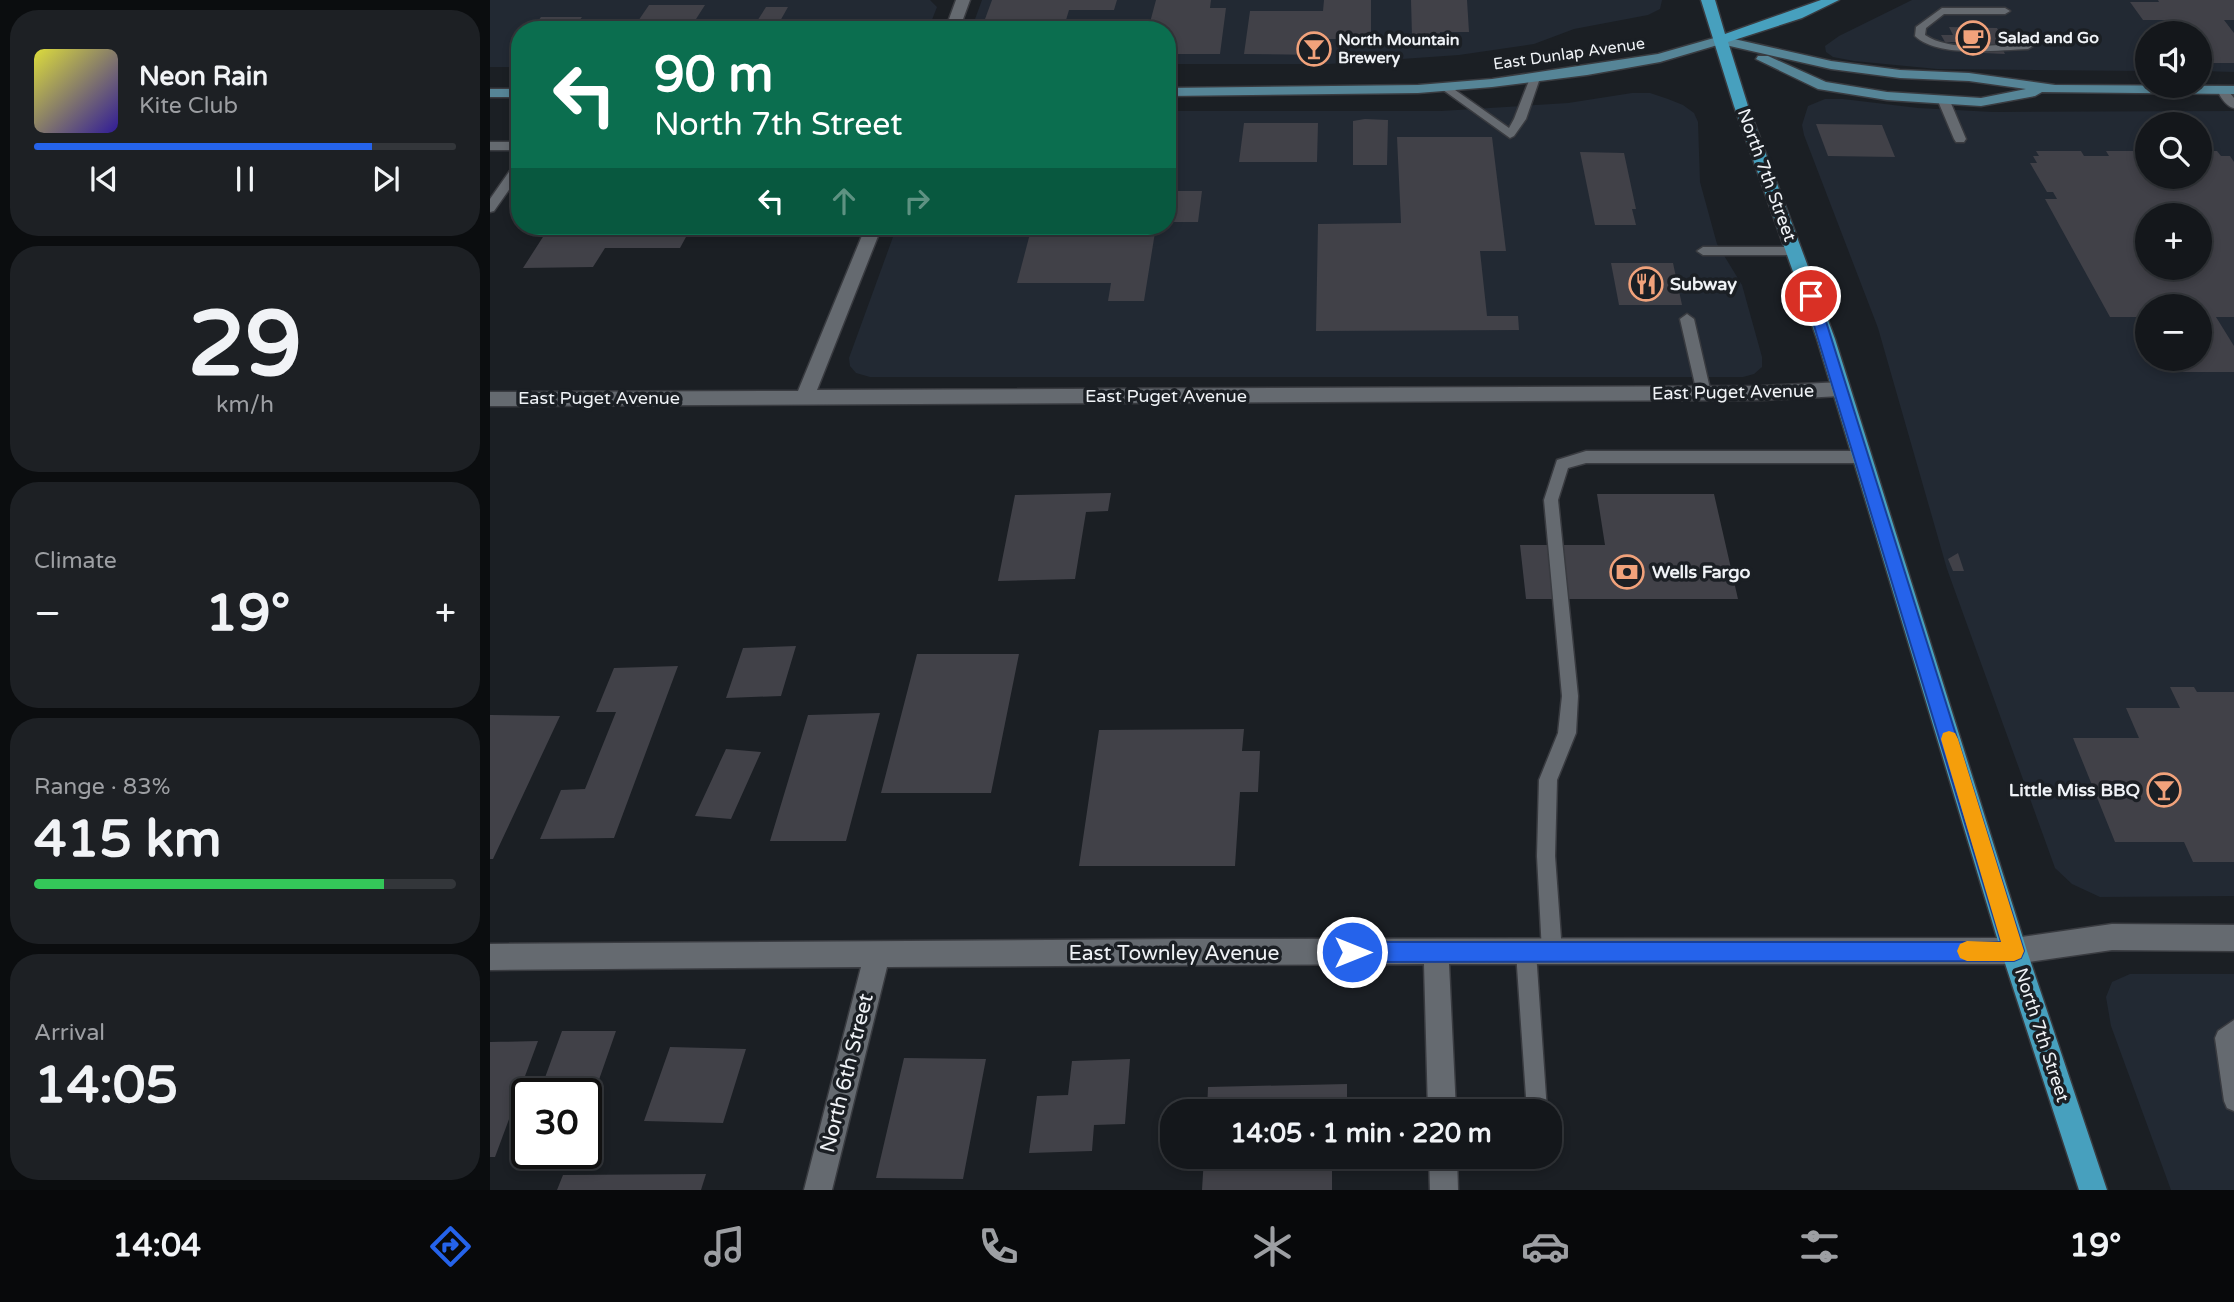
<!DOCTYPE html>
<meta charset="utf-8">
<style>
body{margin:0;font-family:"Varela Round",sans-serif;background:#1d2024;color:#f1f3f6;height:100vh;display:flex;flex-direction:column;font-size:26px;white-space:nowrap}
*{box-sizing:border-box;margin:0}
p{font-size:23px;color:#9d9fa3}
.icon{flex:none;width:38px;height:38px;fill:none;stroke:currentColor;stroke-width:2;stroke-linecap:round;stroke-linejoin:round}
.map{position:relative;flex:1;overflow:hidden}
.side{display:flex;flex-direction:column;gap:10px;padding:10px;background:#0b0d0f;width:490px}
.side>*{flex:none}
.guide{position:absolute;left:21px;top:21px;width:665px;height:214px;border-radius:28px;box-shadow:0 4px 10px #0003,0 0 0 2px #33363a;background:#0b6e4f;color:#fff;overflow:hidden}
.controls{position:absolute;left:1645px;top:21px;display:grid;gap:14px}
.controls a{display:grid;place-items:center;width:77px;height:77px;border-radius:50%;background:#14171b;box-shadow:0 4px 10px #0003,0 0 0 2px #33363a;font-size:35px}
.speed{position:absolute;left:21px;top:1078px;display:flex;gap:14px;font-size:35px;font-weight:700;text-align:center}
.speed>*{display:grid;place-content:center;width:91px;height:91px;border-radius:50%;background:#14171b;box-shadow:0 4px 10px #0003,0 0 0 2px #33363a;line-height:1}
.speed .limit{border:4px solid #111;border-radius:10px;background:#fff;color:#111}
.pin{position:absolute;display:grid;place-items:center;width:60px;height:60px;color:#fff;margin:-30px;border:4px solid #fff;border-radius:50%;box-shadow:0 2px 7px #0007}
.me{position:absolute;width:77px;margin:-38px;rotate:90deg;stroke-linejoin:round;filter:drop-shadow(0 0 5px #0008)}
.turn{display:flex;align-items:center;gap:24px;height:147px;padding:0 28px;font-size:32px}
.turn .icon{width:91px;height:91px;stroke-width:2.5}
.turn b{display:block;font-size:49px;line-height:60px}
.lanes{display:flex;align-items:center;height:66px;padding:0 28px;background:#0003;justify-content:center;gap:35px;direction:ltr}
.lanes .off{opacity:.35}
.big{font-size:52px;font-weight:800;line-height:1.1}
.side .widget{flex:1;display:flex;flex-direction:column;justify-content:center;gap:10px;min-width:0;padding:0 24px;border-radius:28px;background:#1d2024}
.side .dial{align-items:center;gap:0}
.dial b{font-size:91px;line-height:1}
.song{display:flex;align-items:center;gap:21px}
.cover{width:84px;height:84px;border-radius:10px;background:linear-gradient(135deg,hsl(60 70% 55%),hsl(250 70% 35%))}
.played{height:7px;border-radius:4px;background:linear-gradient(90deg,#2563eb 80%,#33363a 80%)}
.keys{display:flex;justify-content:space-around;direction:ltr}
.heat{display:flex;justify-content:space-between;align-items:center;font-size:38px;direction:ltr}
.charge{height:10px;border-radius:5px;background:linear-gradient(90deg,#34c759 83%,#33363a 0)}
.trip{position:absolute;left:670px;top:1099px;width:402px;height:70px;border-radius:28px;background:#14171b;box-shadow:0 4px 10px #0003,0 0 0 2px #33363a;font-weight:800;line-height:70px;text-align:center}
.tab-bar{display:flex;height:112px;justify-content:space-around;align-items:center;background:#08090b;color:#9d9fa3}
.tab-bar .icon{width:49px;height:49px}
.tab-bar .current{color:#2563eb}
.tab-bar b{font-size:32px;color:#f1f3f6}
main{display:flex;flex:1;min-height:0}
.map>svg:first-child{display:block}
.built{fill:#222933;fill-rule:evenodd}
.building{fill:#414148;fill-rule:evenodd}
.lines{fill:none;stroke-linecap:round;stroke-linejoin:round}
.lane-casing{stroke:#393b40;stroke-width:3}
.street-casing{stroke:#393b40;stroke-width:3}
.secondary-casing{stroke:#393b40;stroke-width:3}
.primary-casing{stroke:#393b40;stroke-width:3}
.lane{fill:#656a70;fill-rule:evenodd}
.street{fill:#656a70;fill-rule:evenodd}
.secondary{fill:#568597;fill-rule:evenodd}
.primary{fill:#47a0be;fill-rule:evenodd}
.route{fill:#2563eb;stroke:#184099;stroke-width:2}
.slow{fill:#f59e0b}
.labels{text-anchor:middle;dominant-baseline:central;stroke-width:7;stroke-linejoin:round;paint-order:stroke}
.far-poi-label{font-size:16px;font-weight:bold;fill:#eff2f6;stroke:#1b1f24;text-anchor:start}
.far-street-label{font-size:16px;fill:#eff2f6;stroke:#1b1f24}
.street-label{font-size:18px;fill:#eff2f6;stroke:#1b1f24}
.poi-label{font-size:18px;font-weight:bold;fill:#eff2f6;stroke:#1b1f24;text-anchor:start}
.near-street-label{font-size:21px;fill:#eff2f6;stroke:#1b1f24}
</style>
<main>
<section class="side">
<div class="widget">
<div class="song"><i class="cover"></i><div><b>Neon Rain</b><p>Kite Club</p></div></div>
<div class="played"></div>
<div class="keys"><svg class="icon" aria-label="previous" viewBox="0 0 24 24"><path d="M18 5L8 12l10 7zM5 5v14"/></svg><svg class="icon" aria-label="pause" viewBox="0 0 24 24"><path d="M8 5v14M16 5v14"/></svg><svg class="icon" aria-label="next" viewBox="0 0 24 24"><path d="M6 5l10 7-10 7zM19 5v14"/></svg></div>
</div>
<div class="widget dial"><b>29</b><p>km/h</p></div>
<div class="widget"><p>Climate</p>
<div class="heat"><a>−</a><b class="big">19°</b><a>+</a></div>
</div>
<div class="widget"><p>Range · 83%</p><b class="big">415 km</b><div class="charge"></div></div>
<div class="widget"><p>Arrival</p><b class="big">14:05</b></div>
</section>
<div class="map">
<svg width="1744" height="1190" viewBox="0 0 1744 1190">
<rect width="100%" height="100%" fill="#1b1f24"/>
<path class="built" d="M0 0H440L447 7 438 30H30V67H0Z
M492 0H1172L1170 9 1158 15 1084 29 1044 44 969 55 839 64H677V30H481Z
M1422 0H1744V72L1710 71V33H1657V71L1447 69 1364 61 1343 57 1336 52 1335 46 1349 36Z
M1142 93H1160L1178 99 1193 105 1204 113 1208 122 1210 182 1227 244 1252 285 1272 357V367L1264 374 1253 377H380L366 373 360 366 359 358 407 226H677V111H951L1078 103Z
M1335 99H1353L1428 108 1503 112 1744 111V896L1610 897 1582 884 1565 868 1457 569 1388 328 1314 135 1312 125 1318 106ZM1657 124H1710V177H1657ZM1657 215H1710V268H1657ZM1657 306H1710V359H1657Z
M1640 974H1744V1190H1681L1621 1026 1616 997 1622 982Z"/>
<path class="building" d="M502 0H627L624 10H579L573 30H491Z
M666 0H721L720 8H736L730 54H677V30H658Z
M834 0H881V39H831L830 55 754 54 760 11H833Z
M921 0H977L979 32H950V36H922Z
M1668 0H1744V20H1734L1744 33V63H1710V33H1685L1675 20H1653L1640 2H1669Z
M159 5H215L199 30H142Z
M276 7H298L285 30 262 29Z
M51 17H92L82 30H41Z
M355 22H401L398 30H351Z
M259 25 257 30H202L204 26Z
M1459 27 1507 28 1515 42H1509L1515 54 1494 53 1488 42H1455L1451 35H1463Z
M875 119 898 120 897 165H863V121Z
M754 123H828L827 162H749Z
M1326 124 1392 125 1405 157 1338 156Z
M907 137H1002L1016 251H990L997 316H1028L1029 330 826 331 828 224 911 223Z
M1546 151H1591L1594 156H1619L1616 151H1657V177H1710V151H1727L1731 156H1740L1744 162V317H1726L1744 346V372H1682L1677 363H1666L1664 359H1710V306H1657V348L1644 324H1655L1651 317H1620L1555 199H1567L1563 192H1557L1540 163H1547L1543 156H1549ZM1657 215H1710V268H1657Z
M1090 152 1134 153 1146 209H1142L1146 225H1105Z
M677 191H712L708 222H677Z
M60 226H202L190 248H115L103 267 33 268Z
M542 226H666L654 301H618L621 283H527Z
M1121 263H1183L1192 305H1129Z
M621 493 618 511 596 512 585 579 508 581 525 495Z
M1107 494H1224L1248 599H1036L1030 545H1115Z
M1468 553 1474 571H1463L1458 559Z
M306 646 291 696 236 698 253 648Z
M427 654H529L501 793H391Z
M188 666 124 838 50 839 71 790 95 789 126 712H106L124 668Z
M1680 687H1704L1707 692H1744V862H1703L1694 842H1625L1583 738H1649L1636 708H1690Z
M390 713 356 841H280L318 715Z
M0 715 70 716 3 859H0Z
M754 729 752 751H770L768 792H750L745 866H589L609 730Z
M236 749 271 752 241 819 205 816Z
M72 1031H126L97 1114 96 1094H49Z
M48 1041 5 1157H0V1042Z
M180 1047 256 1049 233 1123 154 1121Z
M414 1058 496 1059 473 1179 386 1178Z
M640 1059 635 1124 604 1125 602 1151 539 1153 547 1096 578 1095 582 1061Z
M857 1084V1111H717L718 1087Z
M714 1157H842V1190H712Z
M216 1174 211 1190H67L73 1175Z"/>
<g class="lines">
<defs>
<path id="lane" d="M1452 8H1515L1520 11 1515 14H1454L1436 28 1435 35C1462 53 1507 44 1538 43L1543 46 1538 49C1507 50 1448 58 1425 36L1426 27Z
M1045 75 1050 78 1036 119 1024 136 1020 138 949 87 958 85 1019 128 1024 119 1040 78Z
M1728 88H1736L1744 98V108C1737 107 1727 94 1728 88Z
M1450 99 1460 101 1476 139 1474 142H1466L1464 139 1448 101Z
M0 142H30V150H0Z
M30 161V174L4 211 0 212V199L26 162Z
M1213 247H1305L1311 251 1305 255H1213L1207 251Z
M1197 314 1204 319 1221 393 1214 398 1207 393 1190 319Z
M1096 451H1373L1380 457 1373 463H1096L1078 468 1068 500 1088 696 1086 733 1067 780 1065 856 1072 952 1069 959 1062 962 1055 959 1052 952 1047 856 1049 780 1068 733 1072 696 1054 500 1067 460Z
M1036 942 1043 945 1046 952 1057 1111H1037L1026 952 1029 945Z
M1744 1020V1111L1737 1108 1734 1101 1725 1038 1728 1031Z"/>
<path id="street" d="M466 0H480L469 30H455Z
M376 226H392L327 390 1272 386 1351 382 1357 384 1360 389 1357 394 1351 396 1272 400 0 406V392L308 391Z
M1622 924 1744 925V951L1622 950 1524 964H959L966 1111H938L934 964 397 967 342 1190H314L371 967 0 970V944L690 939 1524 938Z
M939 1157H967L968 1190H940Z"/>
<path id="secondary" d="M1231 36 1341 61 1410 70 1479 73 1565 85 1744 86V94L1552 92 1545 96 1491 106 1397 100 1328 89 1266 59 1268 56H1278L1336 82 1397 92 1491 98 1536 89 1479 81 1410 78 1341 69 1231 44 1170 62 1097 75 1002 87 928 93 677 96V88L928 85 1002 79 1168 54Z
M0 89H30V97H0Z"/>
<path id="primary" d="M1211 0H1225L1235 34 1331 0H1349L1312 18 1238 42 1258 106 1345 339 1537 951 1617 1190H1589L1511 951 1327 339 1244 106Z"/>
</defs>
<use href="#lane" class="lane-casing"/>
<use href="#street" class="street-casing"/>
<use href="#secondary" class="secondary-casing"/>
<use href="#primary" class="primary-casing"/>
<use href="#lane" class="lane"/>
<use href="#street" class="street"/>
<use href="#secondary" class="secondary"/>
<use href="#primary" class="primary"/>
</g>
<path class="route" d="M1321 292 1328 296 1534 951 1531 958 1524 961 862 962 856 959 853 952 856 945 862 942H1511L1315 296Z"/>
<path class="slow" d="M1459 731 1465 733 1468 739 1534 951 1531 958 1524 961H1477L1470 958 1467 951 1470 944 1477 941 1511 942 1451 739 1453 733Z"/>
<defs>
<symbol id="cafe-ring" viewBox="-11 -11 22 22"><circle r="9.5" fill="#1b1f24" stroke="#f1a27b" stroke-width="1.5"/><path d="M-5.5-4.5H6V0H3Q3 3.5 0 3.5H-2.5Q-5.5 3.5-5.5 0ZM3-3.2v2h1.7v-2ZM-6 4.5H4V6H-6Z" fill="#f1a27b"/></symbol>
<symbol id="bar-ring" viewBox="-11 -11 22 22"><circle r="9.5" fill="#1b1f24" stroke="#f1a27b" stroke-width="1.5"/><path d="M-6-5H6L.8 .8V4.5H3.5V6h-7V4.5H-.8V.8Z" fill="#f1a27b"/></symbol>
<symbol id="restaurant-ring" viewBox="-11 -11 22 22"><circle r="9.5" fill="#1b1f24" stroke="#f1a27b" stroke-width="1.5"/><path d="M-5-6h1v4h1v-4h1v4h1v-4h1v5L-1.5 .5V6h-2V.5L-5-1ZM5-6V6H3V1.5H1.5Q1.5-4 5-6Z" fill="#f1a27b"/></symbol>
<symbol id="bank-ring" viewBox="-11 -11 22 22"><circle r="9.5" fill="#1b1f24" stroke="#f1a27b" stroke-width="1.5"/><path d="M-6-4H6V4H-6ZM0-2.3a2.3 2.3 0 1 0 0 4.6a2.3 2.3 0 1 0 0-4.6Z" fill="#f1a27b"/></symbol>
</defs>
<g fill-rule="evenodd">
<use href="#cafe-ring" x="1464" y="19" width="38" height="38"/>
<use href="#bar-ring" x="805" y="30" width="38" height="38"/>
<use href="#restaurant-ring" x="1137" y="265" width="38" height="38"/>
<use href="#bank-ring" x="1118" y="553" width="38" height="38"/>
<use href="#bar-ring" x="1655" y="771" width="38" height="38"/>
</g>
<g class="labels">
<g class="far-poi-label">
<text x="1508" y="38">Salad and Go</text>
<text x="848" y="40">North Mountain<tspan x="848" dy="18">Brewery</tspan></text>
</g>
<g class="far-street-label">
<text transform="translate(1079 54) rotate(-8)">East Dunlap Avenue</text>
</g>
<g class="street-label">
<text transform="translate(1277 175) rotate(70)">North 7th Street</text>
<text transform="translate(1243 392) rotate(-1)">East Puget Avenue</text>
<text x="676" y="396">East Puget Avenue</text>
<text x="109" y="398">East Puget Avenue</text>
<text transform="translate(1552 1035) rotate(72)">North 7th Street</text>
</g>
<g class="poi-label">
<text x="1180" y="284">Subway</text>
<text x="1162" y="572">Wells Fargo</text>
<text x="1650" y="790" text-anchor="end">Little Miss BBQ</text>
</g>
<g class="near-street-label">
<text x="684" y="953">East Townley Avenue</text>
<text transform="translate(357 1073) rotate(-76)">North 6th Street</text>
</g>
</g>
</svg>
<div class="controls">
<a><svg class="icon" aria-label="sound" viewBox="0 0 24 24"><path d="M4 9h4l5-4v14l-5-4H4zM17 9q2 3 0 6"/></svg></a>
<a><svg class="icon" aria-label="search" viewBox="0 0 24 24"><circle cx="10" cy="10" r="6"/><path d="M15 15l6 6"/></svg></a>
<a>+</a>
<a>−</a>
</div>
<div class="speed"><div class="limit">30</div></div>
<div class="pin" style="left:1321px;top:296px;background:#d93025"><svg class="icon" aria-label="arrive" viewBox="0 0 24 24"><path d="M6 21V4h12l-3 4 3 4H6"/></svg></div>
<svg class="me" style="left:862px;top:952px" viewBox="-20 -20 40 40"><circle r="17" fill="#2563eb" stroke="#fff" stroke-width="3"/><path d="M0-11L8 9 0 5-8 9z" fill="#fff"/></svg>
<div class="trip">14:05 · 1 min · 220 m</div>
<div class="guide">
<div class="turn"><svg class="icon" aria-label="left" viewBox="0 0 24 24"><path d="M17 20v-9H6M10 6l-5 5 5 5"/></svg><div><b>90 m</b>North 7th Street</div></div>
<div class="lanes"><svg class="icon" aria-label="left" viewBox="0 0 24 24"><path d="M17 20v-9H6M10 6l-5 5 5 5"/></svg><svg class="icon off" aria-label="ahead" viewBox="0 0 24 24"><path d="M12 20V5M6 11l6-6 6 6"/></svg><svg class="icon off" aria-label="right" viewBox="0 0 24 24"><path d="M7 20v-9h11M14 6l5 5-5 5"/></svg></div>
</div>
</div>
</main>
<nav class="tab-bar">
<b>14:04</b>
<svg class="icon current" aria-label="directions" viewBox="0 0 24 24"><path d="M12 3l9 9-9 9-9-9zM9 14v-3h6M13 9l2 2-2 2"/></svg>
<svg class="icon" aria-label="music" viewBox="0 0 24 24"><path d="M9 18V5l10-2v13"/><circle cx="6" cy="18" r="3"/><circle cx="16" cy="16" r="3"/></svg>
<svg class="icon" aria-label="phone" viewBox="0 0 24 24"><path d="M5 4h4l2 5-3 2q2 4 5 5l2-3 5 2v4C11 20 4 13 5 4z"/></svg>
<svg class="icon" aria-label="climate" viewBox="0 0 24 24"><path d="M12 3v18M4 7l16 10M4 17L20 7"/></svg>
<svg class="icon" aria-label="car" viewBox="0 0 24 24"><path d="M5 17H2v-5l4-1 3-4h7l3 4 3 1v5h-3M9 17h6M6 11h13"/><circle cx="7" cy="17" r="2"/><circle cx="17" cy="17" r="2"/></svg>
<svg class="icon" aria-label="filters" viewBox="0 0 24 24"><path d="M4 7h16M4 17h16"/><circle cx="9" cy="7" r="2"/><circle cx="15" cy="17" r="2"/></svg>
<b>19°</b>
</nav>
